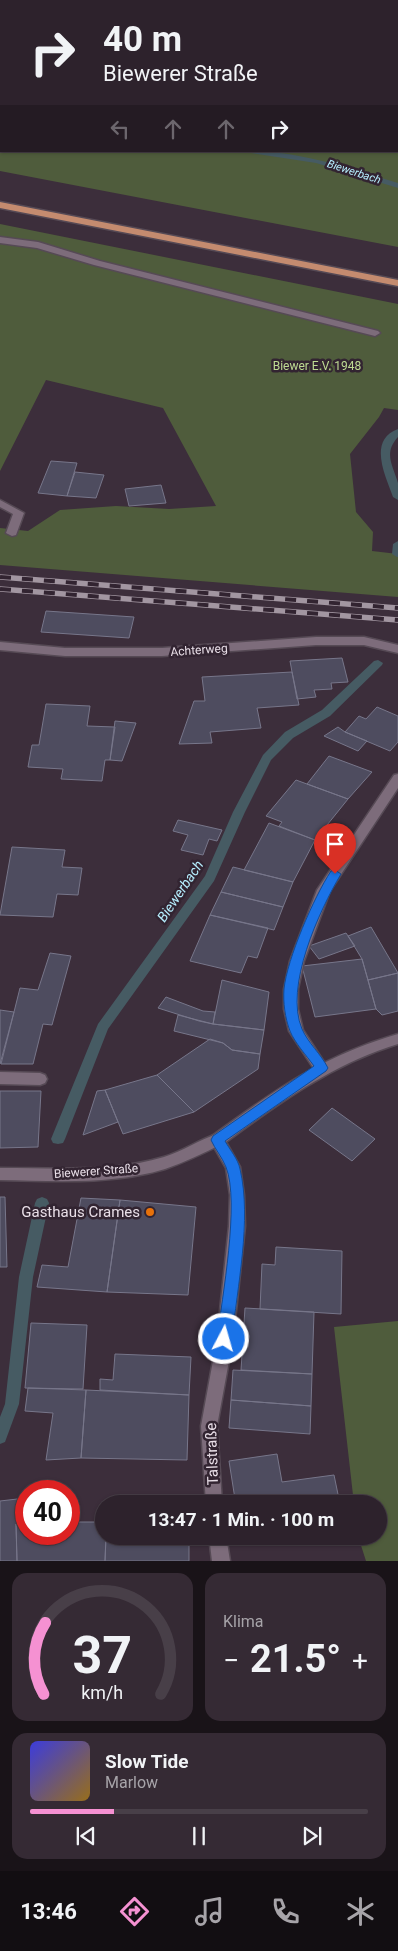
<!DOCTYPE html>
<html lang="de">
<meta charset="utf-8">
<style>
body{margin:0;font-family:Roboto,sans-serif;background:#352a34;color:#f1f3f6;height:100vh;display:flex;flex-direction:column;font-size:19px;white-space:nowrap}
*{box-sizing:border-box;margin:0}
p{font-size:16px;color:#a7a4a9}
.icon{flex:none;width:28px;height:28px;fill:none;stroke:currentColor;stroke-width:2;stroke-linecap:round;stroke-linejoin:round}
.map{position:relative;height:1561px;overflow:hidden}
.details{display:flex;flex-direction:column;gap:12px;padding:12px;background:#191318;flex:1}
.details>*{flex:none}
.guide{position:absolute;left:0px;top:0px;width:399px;height:152px;box-shadow:0 1px 4px #0004,0 0 0 1px #483f48;background:#2d222c;color:#f1f3f6;overflow:hidden}
.speed{position:absolute;left:15px;top:1480px;display:flex;gap:10px;font-size:25px;font-weight:700;text-align:center}
.speed>*{display:grid;place-content:center;width:65px;height:65px;border-radius:50%;background:#2d222c;box-shadow:0 1px 4px #0004,0 0 0 1px #483f48;line-height:1}
.speed .limit{border:8px solid #d22;background:#fff;color:#111}
.pin{position:absolute;display:grid;place-items:center;width:42px;height:42px;color:#fff;margin:-51px -21px;border-radius:50% 50% 50% 0;rotate:-45deg;box-shadow:0 0 5px #0007}
.pin .icon{rotate:45deg}
.me{position:absolute;width:55px;margin:-28px;rotate:6deg;stroke-linejoin:round;filter:drop-shadow(0 0 4px #0008)}
.turn{display:flex;align-items:center;gap:18px;height:105px;padding:0 20px;font-size:22px}
.turn .icon{width:65px;height:65px;stroke-width:2.5}
.turn b{display:block;font-size:35px;line-height:42px}
.lanes{display:flex;align-items:center;height:48px;padding:0 20px;background:#0003;justify-content:center;gap:25px;direction:ltr}
.lanes .off{opacity:.35}
.big{font-size:38px;font-weight:700;line-height:1.1}
.details .widget{flex:1;display:flex;flex-direction:column;justify-content:center;gap:8px;min-width:0;padding:0 18px;border-radius:15px;background:#352a34}
.details .dial{align-items:center;gap:0}
.dial svg{height:130px;overflow:visible;fill:none;stroke:#483f48;stroke-width:7;stroke-linecap:round;text-anchor:middle}
.dial text{fill:#f1f3f6;stroke:none}
.song{display:flex;align-items:center;gap:15px}
.cover{width:60px;height:60px;border-radius:8px;background:linear-gradient(135deg,hsl(240 70% 55%),hsl(40 70% 35%))}
.played{height:5px;border-radius:2px;background:linear-gradient(90deg,#f591d2 25%,#483f48 25%)}
.keys{display:flex;justify-content:space-around;direction:ltr}
.heat{display:flex;justify-content:space-between;align-items:center;font-size:28px;direction:ltr}
.details .tiles{flex:1;display:grid;gap:12px;grid-template-columns:1fr 1fr}
.widget:last-child{grid-column:span 2}
.trip{position:absolute;left:95px;top:1495px;width:292px;height:50px;border-radius:25px;background:#2d222c;box-shadow:0 1px 4px #0004,0 0 0 1px #483f48;font-weight:700;line-height:50px;text-align:center}
.dock{display:flex;height:80px;justify-content:space-around;align-items:center;background:#120e12;color:#a7a4a9}
.dock .icon{width:35px;height:35px}
.dock .active{color:#f591d2}
.dock b{font-size:22px;color:#f1f3f6}
.map>svg:first-child{display:block}
.green{fill:#4f5c3c}
.lines{fill:none;stroke-linecap:round;stroke-linejoin:round}
.stream{fill:#465b63;fill-rule:evenodd}
.building{fill:#4e4c5f;stroke:#77768a}
.service-casing{stroke:#564a55;stroke-width:3}
.minor-casing{stroke:#564a55;stroke-width:3}
.tertiary-casing{stroke:#564a55;stroke-width:3}
.primary-casing{stroke:#564a55;stroke-width:3}
.service{fill:#7d6c7b;fill-rule:evenodd}
.minor{fill:#7d6c7b;fill-rule:evenodd}
.tertiary{fill:#7d6c7b;fill-rule:evenodd}
.primary{fill:#c48b6f;fill-rule:evenodd}
.rail-casing{stroke:#a296a1;stroke-width:5.5}
.rail{stroke:#322431;stroke-width:4;stroke-dasharray:11;stroke-linecap:butt}
.route{fill:#1a73e8;stroke:#114b97}
.food-dot{fill:#e8710a;stroke:#322431;stroke-width:2}
.labels{text-anchor:middle;dominant-baseline:central;stroke-width:5;stroke-linejoin:round;paint-order:stroke}
.far-water-label{font-size:11px;font-style:italic;fill:#b6eefe;stroke:#322431}
.park-label{font-size:12px;fill:#bedb92;stroke:#322431}
.street-label{font-size:12px;fill:#e9dfe8;stroke:#322431}
.water-label{font-size:14px;font-style:italic;fill:#b6eefe;stroke:#322431}
.near-poi-label{font-size:15px;fill:#e9dfe8;stroke:#322431;text-anchor:end}
.near-street-label{font-size:15px;fill:#e9dfe8;stroke:#322431}
</style>
<div class="map">
<svg width="398" height="1561" viewBox="0 0 398 1561">
<rect width="100%" height="100%" fill="#3c2e3b"/>
<path class="green" d="M0 0 316 1H1V151H398V23V247L0 171Z
M0 224 398 304V410L384 408 379 417 350 454 356 512 373 532 372 551 398 554V597L0 565V528L28 531 60 510 116 506 169 509 216 506 163 408 46 380 0 471Z
M398 1321V1561H366L358 1536H379V1504H354L334 1327Z"/>
<g class="lines">
<path class="stream" d="M0 119H1V123H0Z
M247 151C300 151 348 168 398 183V188L316 163 251 153Z
M398 429V437C383 453 393 466 398 483 398 488 398 495 398 500L393 497C386 477 367 440 398 429Z
M398 541V557H397L392 554 393 544Z
M378 660 383 663 382 665 330 716 293 738 271 760 245 812 214 881 108 1029 65 1139 63 1143 58 1144 53 1143 51 1139 98 1024 205 876 233 812 263 755 285 732 322 710 374 661Z
M42 1197 47 1199 49 1203 33 1277 19 1404 5 1442 0 1444V1417L5 1404 19 1277 35 1203 37 1199Z"/>
</g>
<path class="building" d="M51 461 77 463 67 496 38 493Z
M75 472 104 475 96 498 67 496Z
M161 485 166 503 129 506 125 489Z
M46 611 134 617 129 638 41 632Z
M342 658 348 682 331 683 332 689 314 690 316 697 297 699 290 661Z
M292 672 299 705 257 708 261 728 210 732 212 743 179 744 194 701H205L202 677Z
M46 704 90 706 87 726 115 727 110 760H105L102 781 61 779 63 769 28 767 32 745H39Z
M377 707 398 716V742L390 751 345 732 359 716 366 719Z
M115 721 136 723 122 761 110 760Z
M338 727 345 732 367 741 358 751 324 736Z
M329 756 372 772 348 799 307 784Z
M296 780 348 799 315 840 279 826 282 822 266 816Z
M178 820 222 830 217 841 209 839 203 855 181 850 188 835 173 831Z
M269 823 315 840 293 882 244 870Z
M12 847 65 850 62 867 82 868 78 895 57 894 53 917 0 915Z
M233 867 293 882 283 907 221 892Z
M221 892 283 907 274 930 210 915Z
M210 915 268 928 257 958 248 956 241 973 190 961Z
M371 927 398 973 368 980 362 959 348 936Z
M346 933 355 946 319 959 309 946Z
M50 953 71 956 52 1025 43 1024 33 1064H1L20 988 38 990Z
M362 959 376 1009 315 1017 302 966Z
M398 973V1011L382 1015 376 1009 368 980Z
M222 980 269 992 264 1030 213 1024Z
M166 997 203 1011 215 1012 213 1024 199 1021 158 1008Z
M0 1010 14 1012 0 1064Z
M178 1015 213 1024 264 1030 260 1054 232 1050 223 1043 174 1031Z
M210 1039 223 1043 232 1050 260 1054 258 1069 194 1112 157 1075Z
M157 1075 194 1112 123 1134 105 1090Z
M105 1090 118 1122 83 1135 97 1091Z
M0 1091H41L38 1147 0 1148Z
M332 1108 375 1139 352 1161 309 1130Z
M0 1197H5L7 1267H0Z
M81 1198 120 1200 107 1292 37 1287 42 1265 68 1267Z
M120 1200 196 1207 188 1295 107 1292Z
M276 1247 342 1251 341 1314 260 1309 262 1264 275 1265Z
M245 1308 314 1312 312 1374 241 1370Z
M31 1323 87 1325 83 1389 25 1388Z
M115 1354 191 1357 189 1395 100 1390V1379L113 1380Z
M233 1370 312 1374 311 1406 231 1400Z
M28 1388 86 1390 81 1458 46 1460 53 1413 25 1411Z
M86 1390 189 1395 187 1460 81 1458Z
M231 1400 311 1406 310 1434 229 1428Z
M277 1454 282 1482 334 1475 340 1504H251L250 1497 235 1499 229 1461Z
M26 1498V1523L16 1524 17 1561H0V1501Z
M69 1522H104V1536H106L105 1561H17L16 1524 26 1523V1534H69Z
M106 1536H189V1561H105Z
M257 1536H323L258 1545Z"/>
<g class="lines">
<defs>
<path id="service" d="M0 237 38 242 100 261 378 331 380 333 375 336 94 265 37 248 0 243Z
M0 500 24 513 16 535 12 536 6 533 13 514 0 507Z
M0 1072 40 1073 45 1075 47 1079 45 1083 40 1085 0 1084Z"/>
<path id="minor" d="M316 637H364L398 645V653L364 645H316L162 656H65L0 650V642L65 648H162Z
M398 774V788L330 891 304 961 298 989V1009L303 1030 328 1068 326 1072 321 1074 316 1072 289 1031 284 1009V989L290 961 317 890 394 775Z
M217 1134 222 1136 224 1140 222 1144C204 1153 185 1162 165 1169 112 1185 55 1181 0 1180V1168C54 1168 111 1173 164 1157 183 1151 199 1140 217 1134Z"/>
<path id="tertiary" d="M398 1034V1044C333 1064 280 1102 226 1142L240 1167 244 1195 245 1226 233 1339 217 1426 222 1504H206L201 1426 217 1339 229 1226 230 1195 226 1168 210 1140 212 1136C275 1090 322 1056 398 1034Z
M209 1536H226L230 1561H212Z"/>
<path id="primary" d="M0 202 398 280V286L0 208Z"/>
</defs>
<use href="#service" class="service-casing"/>
<use href="#minor" class="minor-casing"/>
<use href="#tertiary" class="tertiary-casing"/>
<use href="#primary" class="primary-casing"/>
<use href="#service" class="service"/>
<use href="#minor" class="minor"/>
<use href="#tertiary" class="tertiary"/>
<use href="#primary" class="primary"/>
<defs>
<path id="rail" d="M0 577 398 608
M0 589 398 620"/>
</defs>
<use href="#rail" class="rail-casing"/>
<use href="#rail" class="rail"/>
</g>
<path class="route" d="M335 870 341 874C319 911 284 987 302 1029 308 1043 321 1054 328 1068L326 1071 225 1141C230 1150 238 1159 240 1169 252 1220 237 1287 232 1339L230 1343 224 1345 219 1343 217 1339C222 1298 240 1202 226 1167 222 1157 215 1149 211 1140L213 1136 314 1066C306 1055 295 1043 290 1031 285 1018 283 1002 284 989 287 959 314 897 331 871Z"/>
<circle class="food-dot" cx="150" cy="1212" r="5"/>
<g class="labels">
<g class="far-water-label">
<text transform="translate(354 172) rotate(18)">Biewerbach</text>
</g>
<g class="park-label">
<text x="317" y="366">Biewer E.V. 1948</text>
</g>
<g class="street-label">
<text transform="translate(199 650) rotate(-4)">Achterweg</text>
<text transform="translate(96 1171) rotate(-4)">Biewerer Straße</text>
</g>
<g class="water-label">
<text transform="translate(180 891) rotate(-56)">Biewerbach</text>
</g>
<g class="near-poi-label">
<text x="140" y="1212">Gasthaus Crames</text>
</g>
<g class="near-street-label">
<text transform="translate(212 1454) rotate(-92)">Talstraße</text>
</g>
</g>
</svg>
<div class="speed"><div class="limit">40</div></div>
<div class="pin" style="left:335px;top:874px;background:#d93025"><svg class="icon" aria-label="arrive" viewBox="0 0 24 24"><path d="M6 21V4h12l-3 4 3 4H6"/></svg></div>
<svg class="me" style="left:224px;top:1339px" viewBox="-20 -20 40 40"><circle r="17" fill="#1a73e8" stroke="#fff" stroke-width="3"/><path d="M0-11L8 9 0 5-8 9z" fill="#fff"/></svg>
<div class="trip">13:47 · 1 Min. · 100 m</div>
<div class="guide">
<div class="turn"><svg class="icon" aria-label="right" viewBox="0 0 24 24"><path d="M7 20v-9h11M14 6l5 5-5 5"/></svg><div><b>40 m</b>Biewerer Straße</div></div>
<div class="lanes"><svg class="icon off" aria-label="left" viewBox="0 0 24 24"><path d="M17 20v-9H6M10 6l-5 5 5 5"/></svg><svg class="icon off" aria-label="ahead" viewBox="0 0 24 24"><path d="M12 20V5M6 11l6-6 6 6"/></svg><svg class="icon off" aria-label="ahead" viewBox="0 0 24 24"><path d="M12 20V5M6 11l6-6 6 6"/></svg><svg class="icon" aria-label="right" viewBox="0 0 24 24"><path d="M7 20v-9h11M14 6l5 5-5 5"/></svg></div>
</div>
</div>
<section class="details">
<div class="tiles">
<div class="widget dial"><svg viewBox="0 0 100 80">
<path d="M14 69A42 42 0 1 1 86 69"/>
<path d="M14 69A42 42 0 0 1 15 25" stroke="#f591d2"/>
<text x="50" y="56" font-size="32" font-weight="700">37</text>
<text x="50" y="72" font-size="11">km/h</text>
</svg></div>
<div class="widget"><p>Klima</p>
<div class="heat"><a>−</a><b class="big">21.5°</b><a>+</a></div>
</div>
<div class="widget">
<div class="song"><i class="cover"></i><div><b>Slow Tide</b><p>Marlow</p></div></div>
<div class="played"></div>
<div class="keys"><svg class="icon" aria-label="previous" viewBox="0 0 24 24"><path d="M18 5L8 12l10 7zM5 5v14"/></svg><svg class="icon" aria-label="pause" viewBox="0 0 24 24"><path d="M8 5v14M16 5v14"/></svg><svg class="icon" aria-label="next" viewBox="0 0 24 24"><path d="M6 5l10 7-10 7zM19 5v14"/></svg></div>
</div>
</div>
</section>
<nav class="dock">
<b>13:46</b>
<svg class="icon active" aria-label="directions" viewBox="0 0 24 24"><path d="M12 3l9 9-9 9-9-9zM9 14v-3h6M13 9l2 2-2 2"/></svg>
<svg class="icon" aria-label="music" viewBox="0 0 24 24"><path d="M9 18V5l10-2v13"/><circle cx="6" cy="18" r="3"/><circle cx="16" cy="16" r="3"/></svg>
<svg class="icon" aria-label="phone" viewBox="0 0 24 24"><path d="M5 4h4l2 5-3 2q2 4 5 5l2-3 5 2v4C11 20 4 13 5 4z"/></svg>
<svg class="icon" aria-label="climate" viewBox="0 0 24 24"><path d="M12 3v18M4 7l16 10M4 17L20 7"/></svg>
</nav>
